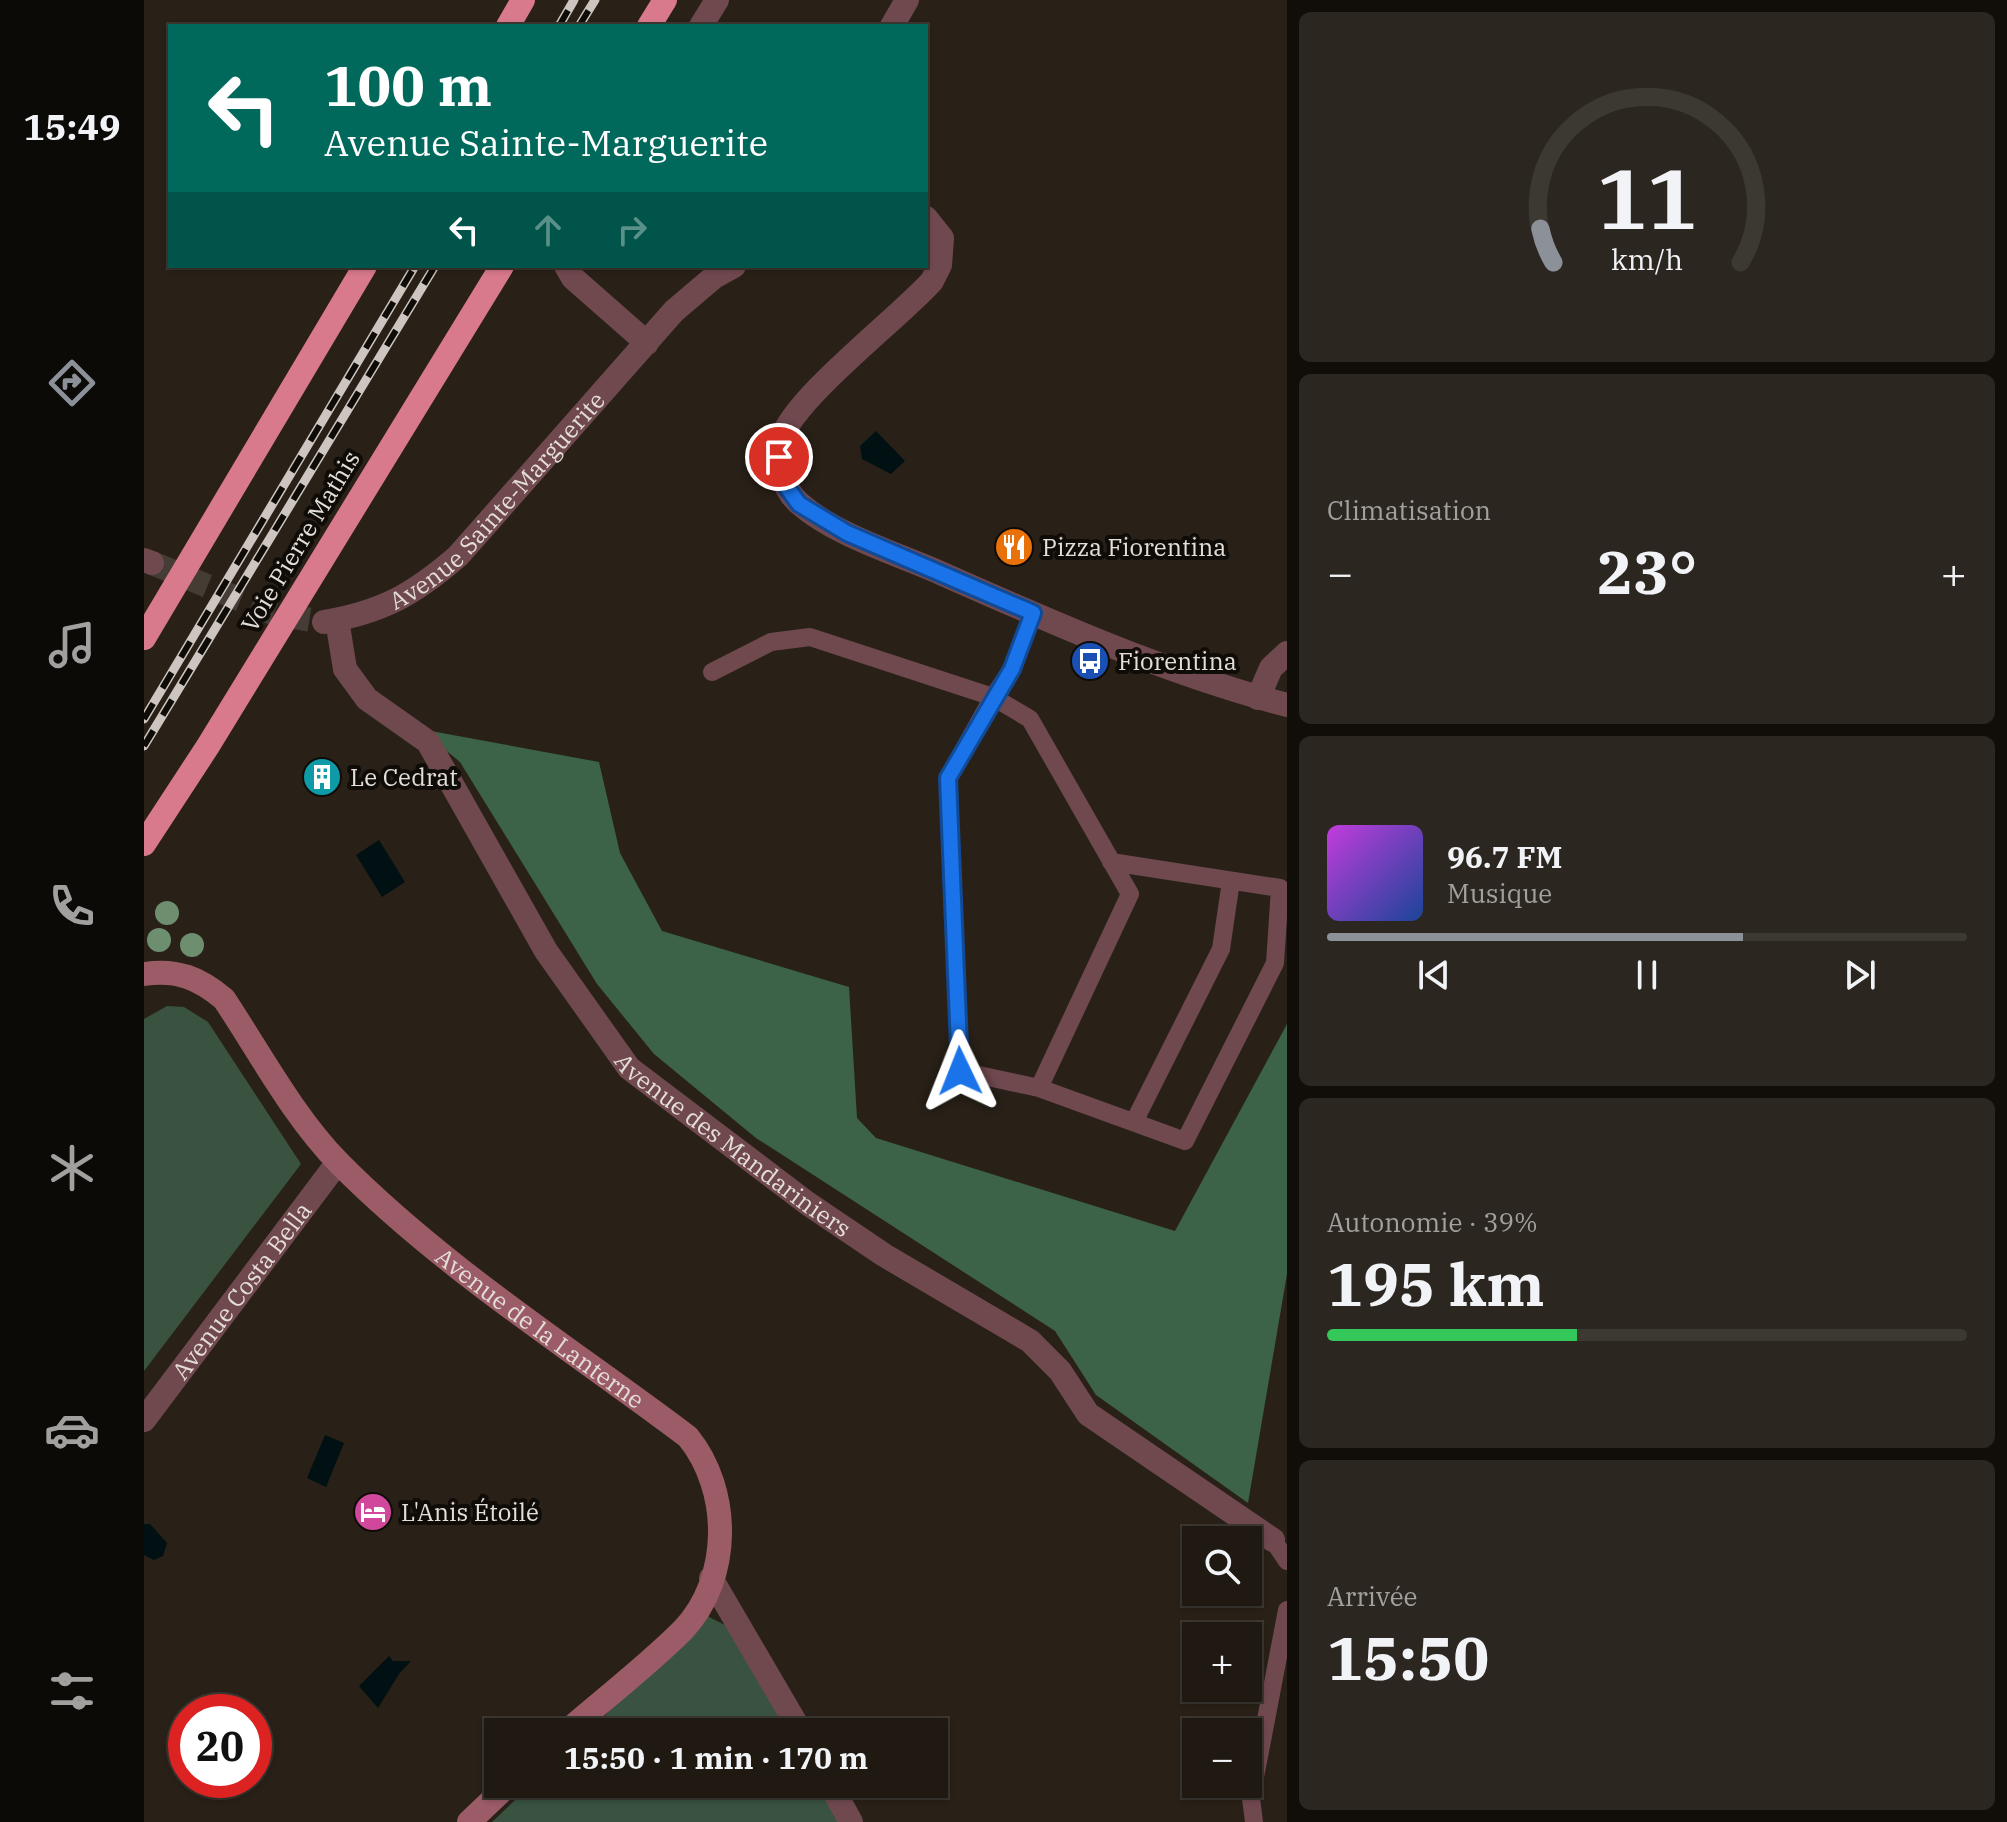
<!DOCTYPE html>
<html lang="fr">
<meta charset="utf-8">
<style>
body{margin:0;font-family:"IBM Plex Serif",serif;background:#2c2620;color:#f1f3f6;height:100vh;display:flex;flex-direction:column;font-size:30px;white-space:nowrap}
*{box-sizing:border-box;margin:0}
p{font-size:26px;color:#a1a09f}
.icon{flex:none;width:44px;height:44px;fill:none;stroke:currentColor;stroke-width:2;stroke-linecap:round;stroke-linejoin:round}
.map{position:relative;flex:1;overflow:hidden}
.side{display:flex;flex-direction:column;gap:12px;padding:12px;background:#110e0a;width:720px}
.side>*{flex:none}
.top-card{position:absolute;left:24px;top:24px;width:760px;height:244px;border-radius:0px;box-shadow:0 2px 6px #0004,0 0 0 2px #3c3832;background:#00695c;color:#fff;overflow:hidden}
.controls{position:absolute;left:1038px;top:1526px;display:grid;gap:16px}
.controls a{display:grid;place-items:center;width:80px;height:80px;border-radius:0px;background:#1f1912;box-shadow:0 2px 6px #0004,0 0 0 2px #3c3832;font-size:40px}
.speed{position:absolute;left:24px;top:1694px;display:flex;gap:16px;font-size:40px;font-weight:700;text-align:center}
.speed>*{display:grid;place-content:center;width:104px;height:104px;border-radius:50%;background:#1f1912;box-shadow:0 2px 6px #0004,0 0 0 2px #3c3832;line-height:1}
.speed .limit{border:12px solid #d22;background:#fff;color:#111}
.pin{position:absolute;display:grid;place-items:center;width:68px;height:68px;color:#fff;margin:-34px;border:4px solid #fff;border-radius:50%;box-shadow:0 2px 8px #0007}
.me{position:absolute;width:88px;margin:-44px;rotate:358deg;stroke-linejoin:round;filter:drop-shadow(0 0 6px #0008)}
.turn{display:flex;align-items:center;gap:28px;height:168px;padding:0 24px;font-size:36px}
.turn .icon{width:104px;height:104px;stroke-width:2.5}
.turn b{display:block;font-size:56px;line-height:68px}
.lanes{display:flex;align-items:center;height:76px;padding:0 24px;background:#0003;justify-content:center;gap:40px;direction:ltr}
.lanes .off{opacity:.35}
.big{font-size:60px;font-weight:700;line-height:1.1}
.side .widget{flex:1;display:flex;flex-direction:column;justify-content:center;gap:12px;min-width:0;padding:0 28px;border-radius:12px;background:#2c2620}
.side .dial{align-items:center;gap:0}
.dial svg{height:208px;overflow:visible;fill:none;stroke:#3c3832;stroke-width:7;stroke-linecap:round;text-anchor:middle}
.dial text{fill:#f1f3f6;stroke:none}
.song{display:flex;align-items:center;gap:24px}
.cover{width:96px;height:96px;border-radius:12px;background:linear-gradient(135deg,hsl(290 70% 55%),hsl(220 70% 35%))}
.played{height:8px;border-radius:4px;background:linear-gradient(90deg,#8c9099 65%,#3c3832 65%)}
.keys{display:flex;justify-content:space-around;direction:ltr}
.heat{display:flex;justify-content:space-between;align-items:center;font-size:44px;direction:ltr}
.charge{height:12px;border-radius:6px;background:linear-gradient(90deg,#34c759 39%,#3c3832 0)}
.trip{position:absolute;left:340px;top:1718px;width:464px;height:80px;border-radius:0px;background:#1f1912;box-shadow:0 2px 6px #0004,0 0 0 2px #3c3832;font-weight:700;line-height:80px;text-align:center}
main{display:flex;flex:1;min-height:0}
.dock{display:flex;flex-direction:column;width:144px;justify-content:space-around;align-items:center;background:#0c0a07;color:#a1a09f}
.dock .icon{width:56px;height:56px}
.dock .on{color:#8c9099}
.dock b{font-size:36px;color:#f1f3f6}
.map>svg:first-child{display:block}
.green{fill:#395340}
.forest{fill:#3c6247}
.water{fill:#011012}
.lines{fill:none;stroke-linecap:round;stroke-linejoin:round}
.street-tunnel{stroke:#453d35;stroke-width:24;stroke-dasharray:24 12;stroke-linecap:butt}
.lane{stroke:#70494f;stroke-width:18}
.street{stroke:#70494f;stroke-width:24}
.secondary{stroke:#9b5c68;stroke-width:24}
.highway{stroke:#d9798c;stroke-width:24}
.rail-casing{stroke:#cdc6c0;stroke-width:9}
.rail{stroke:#0f0c08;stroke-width:6;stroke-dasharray:18;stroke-linecap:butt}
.highway-bridge{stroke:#d9798c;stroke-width:24}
.tree{fill:#6e8e70}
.route-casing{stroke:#114b97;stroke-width:20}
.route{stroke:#1a73e8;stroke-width:14}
.labels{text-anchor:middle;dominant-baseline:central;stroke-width:8;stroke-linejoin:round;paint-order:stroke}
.street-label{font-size:24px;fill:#e4ded8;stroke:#0f0c08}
.poi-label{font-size:24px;fill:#e4ded8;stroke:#0f0c08;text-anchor:start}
</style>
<main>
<nav class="dock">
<b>15:49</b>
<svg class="icon on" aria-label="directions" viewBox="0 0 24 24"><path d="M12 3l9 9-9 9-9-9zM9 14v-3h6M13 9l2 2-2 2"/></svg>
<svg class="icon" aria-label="music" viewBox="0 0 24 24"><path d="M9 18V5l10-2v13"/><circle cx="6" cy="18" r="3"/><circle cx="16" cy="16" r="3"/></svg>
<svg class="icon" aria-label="phone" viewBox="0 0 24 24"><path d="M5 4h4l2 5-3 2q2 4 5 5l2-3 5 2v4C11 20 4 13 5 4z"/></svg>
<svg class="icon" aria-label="climate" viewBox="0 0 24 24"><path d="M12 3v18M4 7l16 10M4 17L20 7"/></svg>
<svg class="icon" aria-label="car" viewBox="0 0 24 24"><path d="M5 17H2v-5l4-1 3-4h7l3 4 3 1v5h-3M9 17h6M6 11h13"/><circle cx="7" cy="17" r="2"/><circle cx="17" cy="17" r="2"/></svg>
<svg class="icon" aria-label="filters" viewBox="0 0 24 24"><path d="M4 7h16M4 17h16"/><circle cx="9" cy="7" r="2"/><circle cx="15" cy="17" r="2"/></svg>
</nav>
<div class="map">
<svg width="1143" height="1822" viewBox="0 0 1143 1822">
<rect width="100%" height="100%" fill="#292118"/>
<path class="green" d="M23 1006 40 1007 64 1022 157 1164 0 1371V1019Z
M563 1616 589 1629 647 1732H444Z
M388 1784H677L698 1822H348Z"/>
<path class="forest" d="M276 729 455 762 476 853 518 931 705 987 713 1118 732 1138 1031 1231 1143 1024V1274L1104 1503 952 1395 911 1331 612 1138 510 1054 453 984 316 762Z"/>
<path class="water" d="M732 431 761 461 747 474 718 459 716 446Z
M235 840 261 882 238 897 212 855Z
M181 1435 200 1443 182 1487 163 1478Z
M0 1524H6L23 1543 19 1556 10 1560 0 1555Z
M245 1656 249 1661H267L255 1674 234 1708 215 1686Z"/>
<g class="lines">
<path class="street-tunnel" d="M8 563 131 614 180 622"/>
<path class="lane" d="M568 672 627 642 666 637 849 697 868 669 889 613
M895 1088 816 1071 804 778 849 697 886 719 986 894 895 1088 1041 1141 1131 963 1136 888 967 862
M990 1122 1077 949 1087 881
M1129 1540 1143 1561
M1110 1822 1107 1798 1143 1610"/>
<g class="street">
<path d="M557 26 573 0"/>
<path d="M748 26 763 0"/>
<path d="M782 218 798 238 796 265 788 281C755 318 650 398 638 438 631 460 638 489 656 504 690 534 750 553 792 571 907 622 1021 673 1143 705"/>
<path d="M422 266 429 278 503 343"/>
<path d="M0 560 8 563"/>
<path id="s1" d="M193 620 201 669 223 699 284 742 402 951 485 1068 663 1203 740 1255 886 1341 916 1371 944 1414 1129 1540"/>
<path id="s2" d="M180 622C238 612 269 595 314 556L530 311 570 277 590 266"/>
<path d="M1114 698 1127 668 1143 653"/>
<path id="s3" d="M0 1420 194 1162"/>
<path d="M567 1578 657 1732"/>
<path d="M686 1784 707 1822"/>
</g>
<g class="secondary">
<path id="s4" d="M0 974C33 969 55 978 80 999 116 1053 149 1116 195 1163 299 1268 426 1348 544 1437 587 1490 588 1578 539 1630 503 1666 461 1698 422 1732"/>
<path d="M325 1822 365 1784"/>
</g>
<path class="highway" d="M364 26 379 0
M505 26 521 0"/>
<defs>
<path id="rail" d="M415 26 430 0
M435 26 451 0
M0 719 271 266
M0 746 291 266"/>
</defs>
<use href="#rail" class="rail-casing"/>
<use href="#rail" class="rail"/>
<path class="highway-bridge" d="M0 638 221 266
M0 844 64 746 358 266"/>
</g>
<g class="tree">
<circle cx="23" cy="913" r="12"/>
<circle cx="15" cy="940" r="12"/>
<circle cx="48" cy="945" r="12"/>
</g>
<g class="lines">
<defs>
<path id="route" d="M635 457 639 482 655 504 703 533 889 613 868 669 804 778 816 1071"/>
</defs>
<use href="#route" class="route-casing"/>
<use href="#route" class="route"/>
</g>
<defs>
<symbol id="restaurant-disc" viewBox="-11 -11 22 22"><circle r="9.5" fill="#e8710a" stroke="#0f0c08"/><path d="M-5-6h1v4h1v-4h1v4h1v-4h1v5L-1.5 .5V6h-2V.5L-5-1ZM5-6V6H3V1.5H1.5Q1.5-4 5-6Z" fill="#fff"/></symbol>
<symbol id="bus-disc" viewBox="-11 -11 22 22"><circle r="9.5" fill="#1a4fb4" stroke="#0f0c08"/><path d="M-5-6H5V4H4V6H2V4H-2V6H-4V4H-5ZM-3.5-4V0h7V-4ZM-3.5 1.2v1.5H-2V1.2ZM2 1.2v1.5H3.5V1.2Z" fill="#fff"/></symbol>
<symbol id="building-disc" viewBox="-11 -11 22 22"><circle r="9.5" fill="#0f9aa8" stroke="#0f0c08"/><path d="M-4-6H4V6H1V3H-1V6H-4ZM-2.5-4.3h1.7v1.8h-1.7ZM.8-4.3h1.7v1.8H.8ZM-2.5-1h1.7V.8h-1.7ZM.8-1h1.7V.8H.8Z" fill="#fff"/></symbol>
<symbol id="hotel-disc" viewBox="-11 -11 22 22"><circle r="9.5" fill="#d1479c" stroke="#0f0c08"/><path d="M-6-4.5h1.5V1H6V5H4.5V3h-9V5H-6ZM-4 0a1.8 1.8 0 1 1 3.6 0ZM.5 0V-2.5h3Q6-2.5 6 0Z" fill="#fff"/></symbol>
</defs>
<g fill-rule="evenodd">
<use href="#restaurant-disc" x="848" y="525" width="44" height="44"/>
<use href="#bus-disc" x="924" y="639" width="44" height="44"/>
<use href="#building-disc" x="156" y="755" width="44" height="44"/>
<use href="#hotel-disc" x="207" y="1490" width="44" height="44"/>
</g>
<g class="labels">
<g class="street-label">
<text stroke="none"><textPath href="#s2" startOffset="218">Avenue Sainte-Marguerite</textPath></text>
<text transform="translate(156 541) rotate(-59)">Voie Pierre Mathis</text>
<text stroke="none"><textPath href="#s1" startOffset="674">Avenue des Mandariniers</textPath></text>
<text stroke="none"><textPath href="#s3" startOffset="162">Avenue Costa Bella</textPath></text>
<text stroke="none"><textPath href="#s4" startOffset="548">Avenue de la Lanterne</textPath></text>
</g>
<g class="poi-label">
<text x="898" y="547">Pizza Fiorentina</text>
<text x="974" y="661">Fiorentina</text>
<text x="206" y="777">Le Cedrat</text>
<text x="257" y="1512">L'Anis Étoilé</text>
</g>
</g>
</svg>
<div class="controls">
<a><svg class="icon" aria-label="search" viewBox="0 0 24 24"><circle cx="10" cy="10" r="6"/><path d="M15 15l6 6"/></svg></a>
<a>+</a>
<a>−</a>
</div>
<div class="speed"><div class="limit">20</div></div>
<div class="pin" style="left:635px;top:457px;background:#d93025"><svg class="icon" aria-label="arrive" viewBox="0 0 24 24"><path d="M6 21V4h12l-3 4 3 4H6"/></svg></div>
<svg class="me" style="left:816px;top:1071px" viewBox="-20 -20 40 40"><path d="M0-17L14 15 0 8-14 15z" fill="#1a73e8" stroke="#fff" stroke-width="4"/></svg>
<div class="trip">15:50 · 1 min · 170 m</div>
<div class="top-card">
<div class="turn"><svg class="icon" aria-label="left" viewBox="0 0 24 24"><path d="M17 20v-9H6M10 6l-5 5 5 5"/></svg><div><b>100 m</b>Avenue Sainte-Marguerite</div></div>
<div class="lanes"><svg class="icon" aria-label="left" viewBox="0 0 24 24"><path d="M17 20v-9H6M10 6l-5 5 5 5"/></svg><svg class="icon off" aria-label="ahead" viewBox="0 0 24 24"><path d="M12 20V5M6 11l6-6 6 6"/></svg><svg class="icon off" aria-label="right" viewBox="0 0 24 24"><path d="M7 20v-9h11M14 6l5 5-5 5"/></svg></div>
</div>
</div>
<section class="side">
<div class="widget dial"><svg viewBox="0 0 100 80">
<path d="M14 69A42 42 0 1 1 86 69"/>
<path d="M14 69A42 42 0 0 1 9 56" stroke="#8c9099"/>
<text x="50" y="56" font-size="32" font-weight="700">11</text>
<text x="50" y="72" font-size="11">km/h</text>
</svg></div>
<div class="widget"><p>Climatisation</p>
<div class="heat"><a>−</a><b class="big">23°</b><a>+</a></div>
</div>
<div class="widget">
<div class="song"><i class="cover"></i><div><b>96.7 FM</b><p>Musique</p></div></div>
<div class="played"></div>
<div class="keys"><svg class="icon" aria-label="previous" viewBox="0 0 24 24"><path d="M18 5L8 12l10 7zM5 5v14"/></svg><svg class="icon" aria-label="pause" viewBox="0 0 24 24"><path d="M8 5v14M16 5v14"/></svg><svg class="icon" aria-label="next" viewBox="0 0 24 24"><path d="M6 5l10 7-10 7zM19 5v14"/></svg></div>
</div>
<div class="widget"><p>Autonomie · 39%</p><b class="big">195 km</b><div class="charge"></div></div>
<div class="widget"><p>Arrivée</p><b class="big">15:50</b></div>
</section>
</main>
